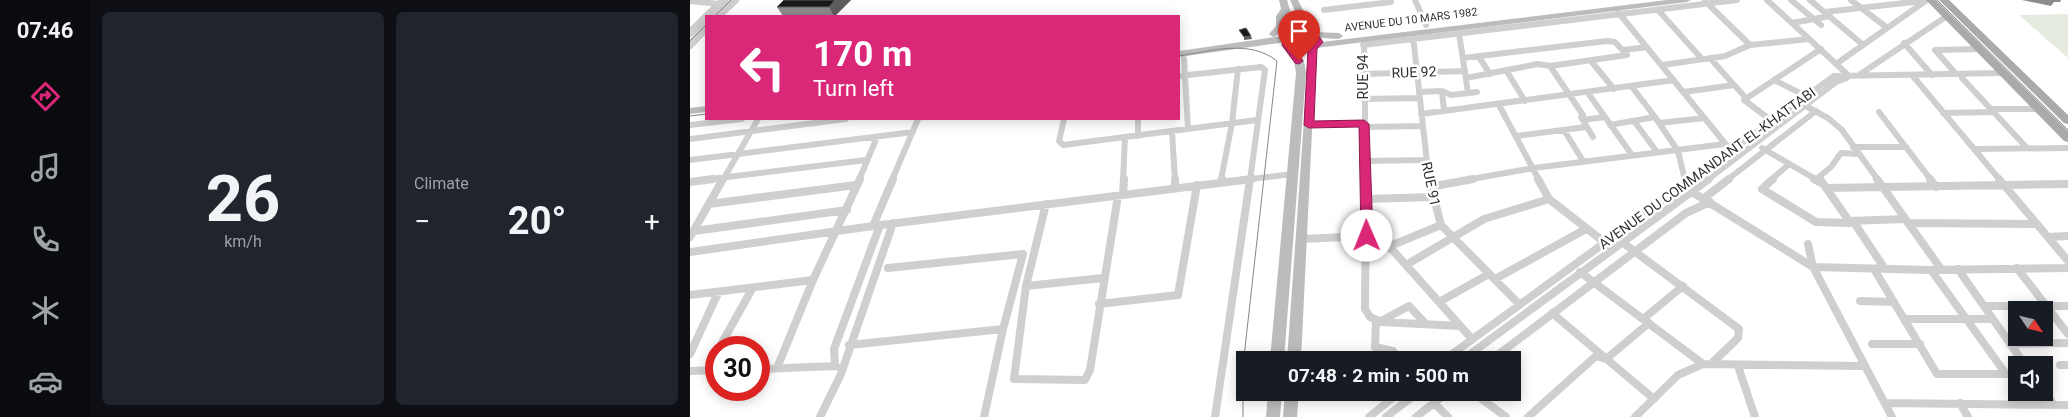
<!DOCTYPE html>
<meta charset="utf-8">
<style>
body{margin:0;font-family:Roboto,sans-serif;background:#20242c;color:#f1f3f6;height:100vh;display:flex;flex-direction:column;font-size:19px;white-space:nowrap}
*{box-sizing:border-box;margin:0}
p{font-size:16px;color:#9ea1a6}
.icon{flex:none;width:28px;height:28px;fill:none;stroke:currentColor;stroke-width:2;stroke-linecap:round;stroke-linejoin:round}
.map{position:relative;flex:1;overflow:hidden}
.side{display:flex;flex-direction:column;gap:12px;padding:12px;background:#0d0f14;width:600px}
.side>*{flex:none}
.guide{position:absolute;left:15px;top:15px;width:475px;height:105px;border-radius:0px;box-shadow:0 2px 12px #0003;background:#db2777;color:#fff;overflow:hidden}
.needle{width:32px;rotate:125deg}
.controls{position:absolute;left:1318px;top:301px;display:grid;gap:10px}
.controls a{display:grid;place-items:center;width:45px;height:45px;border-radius:0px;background:#171b24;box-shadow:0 2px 12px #0003;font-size:25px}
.speed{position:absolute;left:15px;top:336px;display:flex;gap:10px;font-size:25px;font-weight:700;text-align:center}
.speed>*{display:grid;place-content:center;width:65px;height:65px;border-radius:50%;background:#171b24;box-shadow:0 2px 12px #0003;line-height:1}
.speed .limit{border:8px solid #d22;background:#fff;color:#111}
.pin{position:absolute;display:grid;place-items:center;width:42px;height:42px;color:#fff;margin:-51px -21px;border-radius:50% 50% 50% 0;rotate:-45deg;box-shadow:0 0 5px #0007}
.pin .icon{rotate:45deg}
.me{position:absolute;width:55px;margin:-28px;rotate:359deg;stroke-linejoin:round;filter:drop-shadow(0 0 4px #0008)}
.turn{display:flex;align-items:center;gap:18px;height:105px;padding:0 25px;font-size:22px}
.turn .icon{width:65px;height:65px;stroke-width:2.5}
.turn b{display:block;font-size:35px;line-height:42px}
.big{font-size:38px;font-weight:700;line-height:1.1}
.side .widget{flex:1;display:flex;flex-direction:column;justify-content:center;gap:8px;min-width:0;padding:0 18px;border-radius:8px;background:#20242c}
.side .dial{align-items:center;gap:0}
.dial b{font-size:65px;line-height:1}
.heat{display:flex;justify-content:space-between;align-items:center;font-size:28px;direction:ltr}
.side .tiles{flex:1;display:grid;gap:12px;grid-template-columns:repeat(2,1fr)}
.trip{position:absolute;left:546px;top:351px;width:285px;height:50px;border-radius:0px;background:#171b24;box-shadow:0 2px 12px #0003;font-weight:700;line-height:50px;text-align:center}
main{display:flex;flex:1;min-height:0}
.dock{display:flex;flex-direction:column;width:90px;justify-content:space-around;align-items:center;background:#090b0e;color:#9ea1a6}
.dock .icon{width:35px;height:35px}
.dock .selected{color:#db2777}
.dock b{font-size:22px;color:#f1f3f6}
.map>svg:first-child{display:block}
.green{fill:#e5ebdf}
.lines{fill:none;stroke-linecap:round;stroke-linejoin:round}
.minor-far1{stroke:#cfcfcf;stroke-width:6}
.minor{stroke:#cfcfcf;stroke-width:8}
.tertiary{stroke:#cfcfcf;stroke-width:8}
.secondary{fill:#bcbcbc;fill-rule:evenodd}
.primary{fill:#aaa;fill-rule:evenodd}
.tram{stroke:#878787;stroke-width:1}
.wall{fill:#8c8c8c}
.shaded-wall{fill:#5e5e5e}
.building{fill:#191919;stroke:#5e5e5e}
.route{fill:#db2777;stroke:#8e194d}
.labels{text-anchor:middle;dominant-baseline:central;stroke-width:5;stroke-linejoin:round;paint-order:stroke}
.far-street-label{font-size:11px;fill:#323232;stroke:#fff}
.street-label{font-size:14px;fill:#323232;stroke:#fff}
</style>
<main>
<nav class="dock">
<b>07:46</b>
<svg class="icon selected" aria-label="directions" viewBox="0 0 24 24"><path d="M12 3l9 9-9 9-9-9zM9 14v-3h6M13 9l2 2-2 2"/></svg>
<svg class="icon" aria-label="music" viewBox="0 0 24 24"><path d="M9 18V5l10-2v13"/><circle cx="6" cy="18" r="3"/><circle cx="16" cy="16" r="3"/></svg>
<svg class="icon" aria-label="phone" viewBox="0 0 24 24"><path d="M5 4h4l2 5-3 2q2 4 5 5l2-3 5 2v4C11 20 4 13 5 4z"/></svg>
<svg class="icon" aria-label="climate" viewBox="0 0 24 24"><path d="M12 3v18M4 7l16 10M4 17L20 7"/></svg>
<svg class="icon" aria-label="car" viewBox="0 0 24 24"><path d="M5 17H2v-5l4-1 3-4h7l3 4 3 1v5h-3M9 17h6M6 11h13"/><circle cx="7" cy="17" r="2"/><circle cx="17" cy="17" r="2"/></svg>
</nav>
<section class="side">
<div class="tiles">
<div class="widget dial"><b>26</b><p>km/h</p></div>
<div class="widget"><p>Climate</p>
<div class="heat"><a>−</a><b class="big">20°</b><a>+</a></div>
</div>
</div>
</section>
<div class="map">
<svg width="1378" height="417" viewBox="0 0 1378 417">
<rect width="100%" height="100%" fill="#fff"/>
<path class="green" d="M1378 14V58L1329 15Z"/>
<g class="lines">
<path class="minor-far1" d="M725 0 736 25
M1077 0 1158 75
M1101 0 1131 25
M1120 0 1172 44
M1161 0 1196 27
M0 1 29 4
M1015 1 1060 45
M634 10 701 2
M968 10 1012 59
M928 12 1038 147
M1135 12 1232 1
M1102 23 1140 16
M769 33 778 93
M723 36 739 180
M674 40 676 180
M1214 43 1242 75
M673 45 1047 0
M933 50 957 47
M789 57 800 74
M773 58 917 41 925 42 937 55 860 66 848 64 776 78
M1020 58 1044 85
M494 59 498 129
M901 61 924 89
M1146 64 1237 0
M972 65 1035 56 1060 45 1119 39
M860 66 893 115 891 117 903 137
M816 70 835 101
M673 74 775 71
M1266 74 1245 50 1290 49
M1169 75 1257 16
M1222 75 1310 180
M489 76 571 67 575 70 560 180
M1272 78 1337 148
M1084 80 1116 96
M942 87 965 117
M752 91 754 111
M729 92 752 91 761 95 787 92
M994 92 1044 85 1057 99
M898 93 942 155
M673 99 729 98
M1112 104 1138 118 1152 130 1188 180
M809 105 849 180
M1301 109H1350
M1189 112 1241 180
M1253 113 1304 112
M731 114 984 80
M374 119 369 141 373 145 567 120
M448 119V136
M893 120 915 117
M944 121 967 152
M1082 121 1054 100 1131 49
M969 123 1015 118
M0 125 52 119
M619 125 674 123
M920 125 965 117 988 151 995 180
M674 127 732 126
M874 130 893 161
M482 131 485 180
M826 136 896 127
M0 139 156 119
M1163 147H1216
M1072 148 1127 180
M1284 149 1378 148
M0 160 223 132
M675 161 736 160
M13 180 176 160
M33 180 68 119
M169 180 187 137
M202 180 228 119
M433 180 435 138
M531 180 542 123 548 69
M552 180 603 174
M776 180 844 168 1035 144
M1001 180 1144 76 1314 73
M1017 180 1146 82 1157 78
M1037 180 1126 111
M1081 180 1099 164
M1131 180 1129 177 1141 167 1151 153 1168 154"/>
<path class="minor" d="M203 179 183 226 562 179
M485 179V188
M676 179 675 309 680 317 691 322 770 326
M739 179 751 225 830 305
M848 179 859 199 918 245
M995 179 1002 192 1123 267 1241 270 1378 268
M1083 179 1072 189 1126 222 1160 223
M1124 179 1131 183
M1130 179 1159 221 1215 219
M1187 179 1251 269
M1240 179 1246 187
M1309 179 1378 261
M0 182 23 179
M531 182 532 179
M740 187 783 179
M1136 188 1378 184
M433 194 434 179
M676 199 742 197
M1013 199 1039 179
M19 204 166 185
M356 204 336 286 324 379 395 380 400 370 428 196
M1163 221 1195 269
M1218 223 1347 224
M4 231 157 210
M0 237 33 179
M1358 237 1378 236
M612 239 677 236
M932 242 1049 329 1048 338 1021 364
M1118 244 1123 267 1202 417
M699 246 782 339
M0 252 183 226
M676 256 751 225
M716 265 794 219 859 199
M198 268 333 254 313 329 294 417
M1327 268 1378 334
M1184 269 1247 374H1326
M1268 269 1335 365
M1241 270 1316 374
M890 272 1013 364
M805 279 896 229
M336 286 413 278
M0 295 123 280
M1170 301 1204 302
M749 302 799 274
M409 304 488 295 507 185
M1294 306H1378
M862 313 964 399
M953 319 993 286
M1214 319H1302
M686 320 685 347 703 351 709 360
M691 321 719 306 735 323
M1182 344H1230
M1320 344 1378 343
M159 345 313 329
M29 348 62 289
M0 354 28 293
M754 360 1002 179
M772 360 1019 179
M801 360 996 213 1020 202
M1370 365H1378
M1048 366 1065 417
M87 368 123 280 170 179
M152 368 145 366 144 349 190 225
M69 369 145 366
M17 370 26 353
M0 371 26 370
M1354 391 1364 405
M782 392 816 417
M744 403 758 417
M1195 403 1378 405
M1270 403 1278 417
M130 417 151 374 203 223
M525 417 560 179
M679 417 710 392
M696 417 728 392
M726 417 758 392
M838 417 906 356 916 359 959 323
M945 417 988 375 1013 364 1174 366"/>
<path class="tertiary" d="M17 16 34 0
M28 16 45 0
M0 33 16 17
M0 45 16 28"/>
<path class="secondary" d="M589 0H597L606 32 614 31 600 0H608L624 32 649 33 653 36 649 39 630 38 632 42 977 0H1001L997 2 626 48 611 360H597L619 49 624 46 623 45 625 43 621 37 612 36 597 42 489 57V51L599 35 594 19V27L586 36 583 37 579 34 586 26V16L591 9Z
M602 46 605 47 614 61 616 73 594 360H580L606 73 604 61 598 49Z
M16 106V112L0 114V108Z
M578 392H592L590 417H576Z
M595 392H609L607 417H593Z"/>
<path class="primary" d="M1236 0H1246L1378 131V142L1374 141Z
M1249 0H1259L1378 115V124L1374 123Z"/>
<path class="tram" d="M1247 0 1378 130
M25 16 41 0
M0 41 16 25
M489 56C520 51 560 39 587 61L553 366V417
M0 116 16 114"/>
</g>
<path class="wall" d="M94 0H161L145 16H93L87 7Z
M1332 0H1371L1370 2H1364L1361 6Z"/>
<path class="shaded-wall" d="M145 0H161L145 16H144L139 7Z
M561 36 562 39 554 40V37Z"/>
<path class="building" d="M94 0H145L139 7H87Z
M556 28 561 36 554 37 549 30Z"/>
<path class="route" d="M611 30 627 34 633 42 627 49 624 121 674 120 679 124 683 236 681 239 677 240 671 236 669 127 619 128 614 125 618 49 624 42 621 38 612 36 601 41V45L613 61 609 64 605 63 592 45 594 37Z"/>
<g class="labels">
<g class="far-street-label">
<text transform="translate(721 20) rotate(-7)">AVENUE DU 10 MARS 1982</text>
</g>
<g class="street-label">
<text transform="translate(724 72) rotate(-2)">RUE 92</text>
<text transform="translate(673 77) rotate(-90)">RUE 94</text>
<text transform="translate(1017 168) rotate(-36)">AVENUE DU COMMANDANT EL-KHATTABI</text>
<text transform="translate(741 184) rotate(78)">RUE 91</text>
</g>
</g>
</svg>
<div class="controls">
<a><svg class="needle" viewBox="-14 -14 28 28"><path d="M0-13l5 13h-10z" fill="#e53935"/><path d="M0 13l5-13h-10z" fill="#9ea1a6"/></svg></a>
<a><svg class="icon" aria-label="sound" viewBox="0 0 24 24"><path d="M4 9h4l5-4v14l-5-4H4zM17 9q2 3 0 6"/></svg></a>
</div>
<div class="speed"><div class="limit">30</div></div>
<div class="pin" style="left:609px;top:61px;background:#d93025"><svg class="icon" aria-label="arrive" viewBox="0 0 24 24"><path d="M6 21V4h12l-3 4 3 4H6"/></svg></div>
<svg class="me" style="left:677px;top:236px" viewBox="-20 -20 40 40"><circle r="19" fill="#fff"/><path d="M0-13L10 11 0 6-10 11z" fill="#db2777"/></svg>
<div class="trip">07:48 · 2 min · 500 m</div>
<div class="guide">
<div class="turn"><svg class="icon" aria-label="left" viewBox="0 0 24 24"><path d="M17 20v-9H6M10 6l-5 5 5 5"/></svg><div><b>170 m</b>Turn left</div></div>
</div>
</div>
</main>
